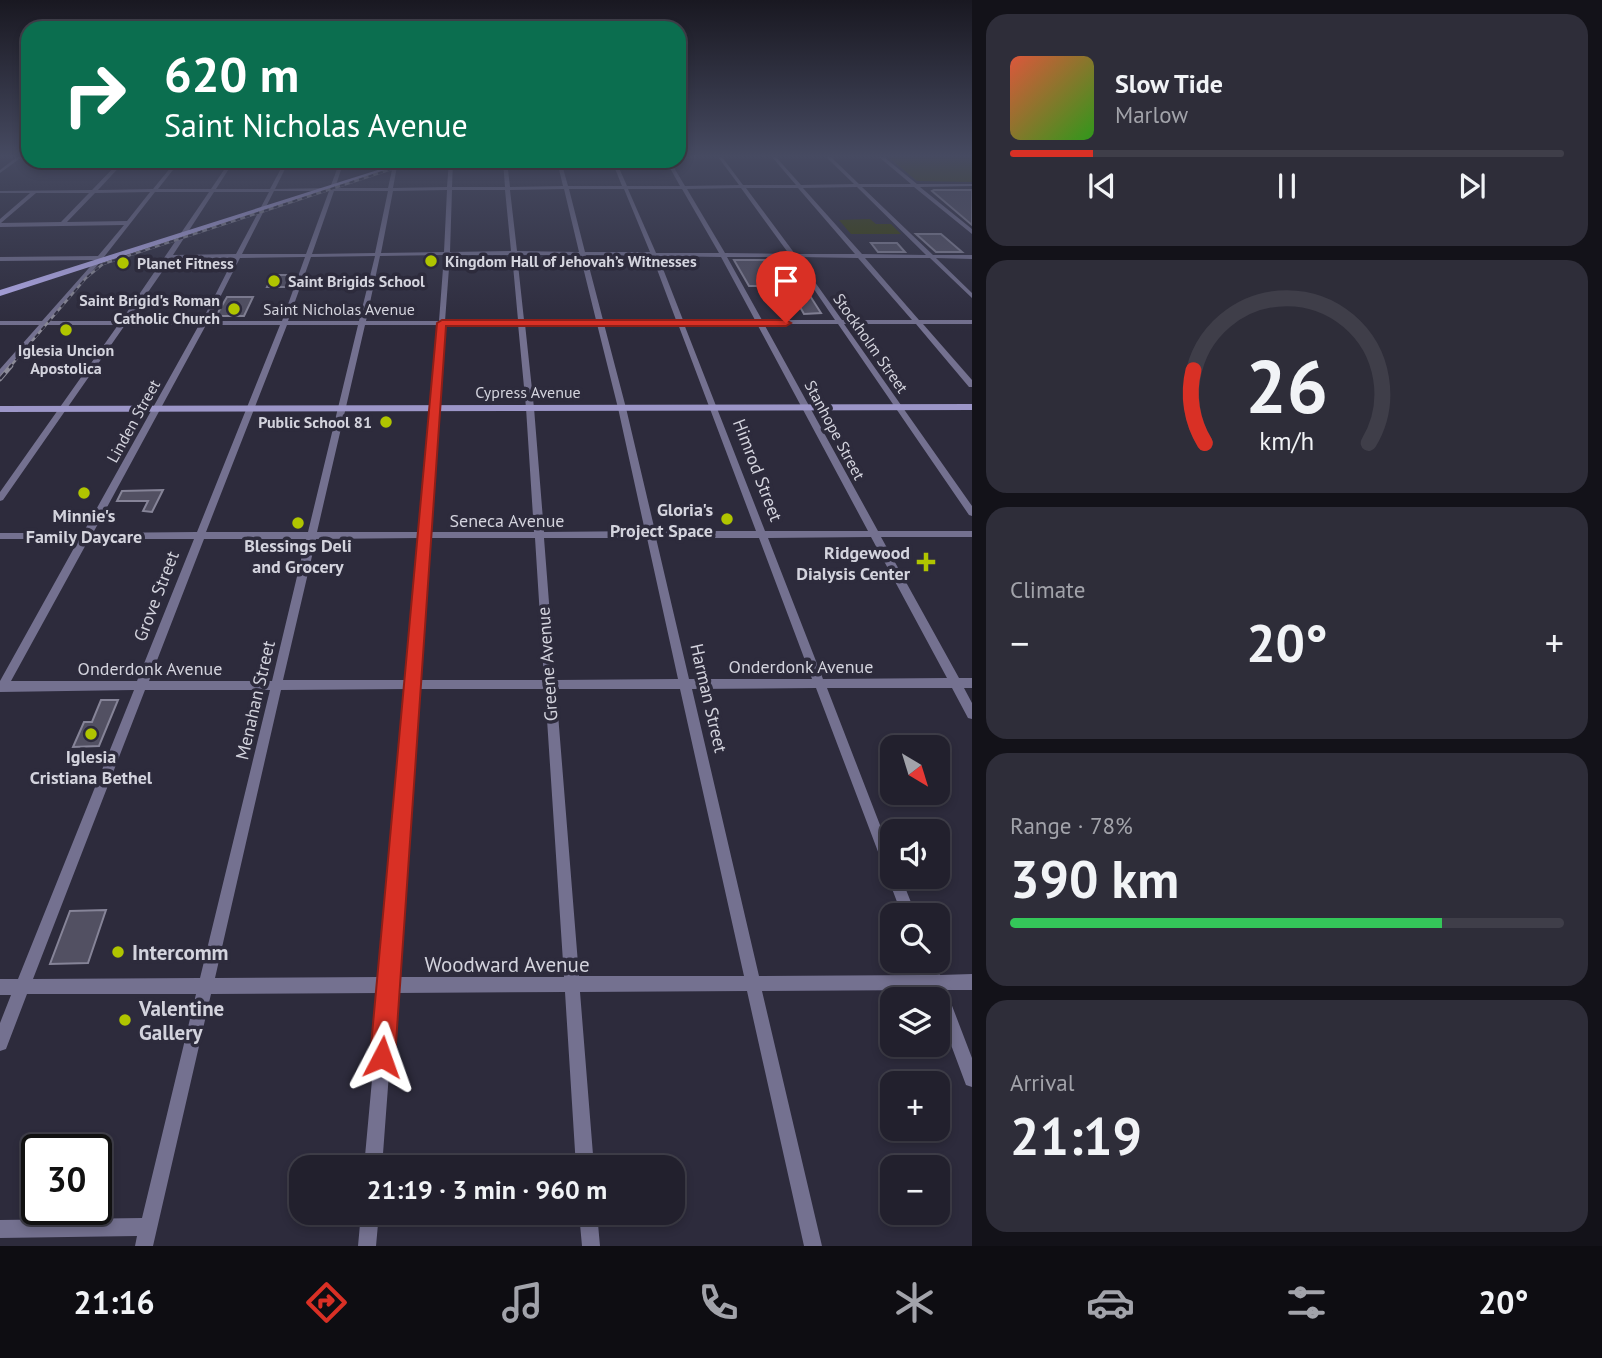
<!DOCTYPE html>
<meta charset="utf-8">
<style>
body{margin:0;font-family:"PT Sans",sans-serif;background:#2e2d39;color:#f1f3f6;height:100vh;display:flex;flex-direction:column;font-size:26px;white-space:nowrap}
*{box-sizing:border-box;margin:0}
p{font-size:23px;color:#a2a3aa}
.icon{flex:none;width:38px;height:38px;fill:none;stroke:currentColor;stroke-width:2;stroke-linecap:round;stroke-linejoin:round}
.map{position:relative;flex:1;overflow:hidden}
.details{display:flex;flex-direction:column;gap:14px;padding:14px;background:#131219;width:630px}
.details>*{flex:none}
.banner{position:absolute;left:21px;top:21px;width:665px;height:147px;border-radius:21px;box-shadow:0 4px 10px #0003,0 0 0 2px #3f3e49;background:#0b6e4f;color:#fff;overflow:hidden}
.needle{width:46px;rotate:142deg}
.tools{position:absolute;left:880px;top:735px;display:grid;gap:14px}
.tools a{display:grid;place-items:center;width:70px;height:70px;border-radius:14px;background:#22202d;box-shadow:0 4px 10px #0003,0 0 0 2px #3f3e49;font-size:35px}
.speed{position:absolute;left:21px;top:1134px;display:flex;gap:14px;font-size:35px;font-weight:700;text-align:center}
.speed>*{display:grid;place-content:center;width:91px;height:91px;border-radius:50%;background:#22202d;box-shadow:0 4px 10px #0003,0 0 0 2px #3f3e49;line-height:1}
.speed .limit{border:4px solid #111;border-radius:10px;background:#fff;color:#111}
.pin{position:absolute;display:grid;place-items:center;width:60px;height:60px;color:#fff;margin:-72px -30px;border-radius:50% 50% 50% 0;rotate:-45deg;box-shadow:0 0 7px #0007}
.pin .icon{rotate:45deg}
.me{position:absolute;width:77px;margin:-38px;rotate:4deg;stroke-linejoin:round;filter:drop-shadow(0 0 5px #0008)}
.turn{display:flex;align-items:center;gap:24px;height:147px;padding:0 28px;font-size:32px}
.turn .icon{width:91px;height:91px;stroke-width:2.5}
.turn b{display:block;font-size:49px;line-height:60px}
.big{font-size:52px;font-weight:600;line-height:1.1}
.details .tile{flex:1;display:flex;flex-direction:column;justify-content:center;gap:10px;min-width:0;padding:0 24px;border-radius:21px;background:#2e2d39}
.details .dial{align-items:center;gap:0}
.dial svg{height:182px;overflow:visible;fill:none;stroke:#3f3e49;stroke-width:7;stroke-linecap:round;text-anchor:middle}
.dial text{fill:#f1f3f6;stroke:none}
.song{display:flex;align-items:center;gap:21px}
.cover{width:84px;height:84px;border-radius:10px;background:linear-gradient(135deg,hsl(10 70% 55%),hsl(110 70% 35%))}
.played{height:7px;border-radius:4px;background:linear-gradient(90deg,#d93025 15%,#3f3e49 15%)}
.keys{display:flex;justify-content:space-around;direction:ltr}
.heat{display:flex;justify-content:space-between;align-items:center;font-size:38px;direction:ltr}
.charge{height:10px;border-radius:5px;background:linear-gradient(90deg,#34c759 78%,#3f3e49 0)}
.trip{position:absolute;left:289px;top:1155px;width:396px;height:70px;border-radius:21px;background:#22202d;box-shadow:0 4px 10px #0003,0 0 0 2px #3f3e49;font-weight:600;line-height:70px;text-align:center}
.menu{display:flex;height:112px;justify-content:space-around;align-items:center;background:#0e0d12;color:#a2a3aa}
.menu .icon{width:49px;height:49px}
.menu .active{color:#d93025}
.menu b{font-size:32px;color:#f1f3f6}
main{display:flex;flex:1;min-height:0}
.map>svg:first-child{display:block}
.green{fill:#384000}
.building{fill:#525062;stroke:#868498;stroke-width:2}
.lines{fill:none;stroke-linecap:round;stroke-linejoin:round}
.minor{fill:#747190;fill-rule:evenodd}
.secondary{fill:#9c96c8;fill-rule:evenodd}
.primary{fill:#bab2f3;fill-rule:evenodd}
.rail-far1-casing{stroke:#8c8b98;stroke-width:2.5}
.rail-casing{stroke:#8c8b98;stroke-width:4.5}
.rail-far1{stroke:#2d2b3c;stroke-width:2;stroke-dasharray:5;stroke-linecap:butt}
.rail{stroke:#2d2b3c;stroke-width:2.5;stroke-dasharray:8;stroke-linecap:butt}
.route{fill:#d93025;stroke:#8d1f18;stroke-width:2}
.poi-dot{fill:#b0c500;stroke:#2d2b3c;stroke-width:2.5}
.labels{text-anchor:middle;dominant-baseline:central;stroke-width:7;stroke-linejoin:round;paint-order:stroke}
.far-poi-label{font-size:16px;font-weight:bold;fill:#d3d3dd;stroke:#2d2b3c;text-anchor:start}
.far-street-label{font-size:16px;fill:#d3d3dd;stroke:#2d2b3c}
.street-label{font-size:18px;fill:#d3d3dd;stroke:#2d2b3c}
.poi-label{font-size:18px;font-weight:bold;fill:#d3d3dd;stroke:#2d2b3c}
.near-poi-label{font-size:21px;font-weight:bold;fill:#d3d3dd;stroke:#2d2b3c;text-anchor:start}
.near-street-label{font-size:21px;fill:#d3d3dd;stroke:#2d2b3c}
</style>
<main>
<div class="map">
<svg width="972" height="1246" viewBox="0 0 972 1246">
<rect width="100%" height="100%" fill="#2d2b3c"/>
<path class="green" d="M888 157H972V182L917 181Z
M870 219 876 224H891L901 234H851L839 220Z"/>
<path class="building" d="M934 190H972V225L932 191Z
M916 234H941L962 252H936Z
M871 243H897L905 252H878Z
M734 260H780L789 263 821 313 804 314 800 307H778L771 295H765L760 286H749Z
M273 275H292L287 287H267Z
M227 297H253L244 316H216Z
M163 490 152 512 143 511 148 501H117L122 491Z
M101 700H118L99 746 73 747 84 722H92Z
M106 910 88 963 50 964 70 911Z"/>
<g class="lines">
<path class="minor" d="M17 157H22L0 173V170Z
M718 157H722L743 185H796L772 157H776L801 185 854 184 826 157H831L859 184H911L879 157H884L917 184H972V186L920 187 972 229V234L914 187H862L933 255H972V259L936 258 972 293V298L930 258H865L919 320H972V324H923L972 380V387H969L916 324H844L972 506V516L969 515 838 324H764L878 531H972V537H881L959 678H972V688H964L972 703V719L968 718 952 688H827L892 856V877H901L916 915H902L816 688 692 689 759 976 925 975 920 961H934L940 975 972 974V990H946L972 1058V1087L966 1085 938 1010V999H934L930 990 762 991 822 1246H804L747 991 580 992 594 1167H576L565 992 395 993 382 1167H364L380 993 211 994 153 1246H135L137 1236 0 1238V1220L142 1218 196 994H27L6 1049 0 1051V1023L11 995H0V979H18L134 690 0 692V681L79 539H0V533H83L199 325H125L3 500 0 501V492L118 325H46L3 375H0V369L39 325H0V321H42L96 260 0 261V257L98 256 124 225 0 227V219L30 193H0V191L92 190 120 161H125L98 190 153 189 176 161H180L158 189H211L230 161H234L216 189H270L285 161H289L275 189 330 188 340 161H344L335 188H388L394 161H398L393 188 447 187 449 161H453L452 187H505L503 161H507L510 187 563 186 557 161H561L568 186H622L612 161H616L627 186H680L666 161H670L685 186 739 185ZM857 187 926 255 862 254 803 188ZM741 188 789 254 725 253 687 189ZM746 188H798L855 254H795ZM564 189 579 252 517 251 510 190ZM569 189H624L650 252H585ZM628 189H682L719 253H656ZM447 190 444 252 381 253 393 191ZM452 190H505L511 251 450 252ZM274 191H329L306 254H242ZM334 191H388L375 253 312 254ZM150 192 127 221 67 222 95 193ZM155 192H209L121 321H49L102 260 104 259V257ZM214 192H269L236 254 173 255ZM36 193H89L61 222 1 223ZM444 255 439 321H366L380 256ZM450 255H512L518 320 445 321ZM517 255H580L596 320H524ZM586 255 652 256 676 320H603ZM375 256 359 321H288L311 257ZM658 256 721 257 755 320H683ZM305 257 282 321H208L240 258ZM727 257H792L835 320H762ZM797 257 858 258 912 320H842ZM234 258 202 321H128L171 259ZM518 324 526 408 534 532H430L445 325ZM525 324H597L618 408 645 531 544 532 534 408ZM604 324H678L756 531H655L626 408ZM684 324H757L868 531H765ZM206 325H280L197 532 93 533ZM287 325H358L308 532H206ZM365 325H438L421 532H317ZM871 537 947 678 823 679 768 538ZM420 538 408 680H283L316 539ZM430 538H535L544 680H419ZM544 538H647L678 679 555 680ZM656 538H759L812 679H689ZM89 539H194L137 681H11ZM204 539H306L272 681H149ZM407 689 381 977 215 978 281 690ZM418 689H545L564 977H396ZM556 689H680L744 976H579ZM145 690H270L200 978 33 979Z
M361 1213H379L376 1246H358Z
M579 1213H597L600 1246H582Z"/>
<path class="secondary" d="M972 404V410L0 412V406Z"/>
<path class="primary" d="M406 161H416L0 296V290Z"/>
<defs>
<path id="rail-far1" d="M9 368 86 278 103 264 416 161"/>
<path id="rail" d="M0 379 11 366"/>
</defs>
<use href="#rail-far1" class="rail-far1-casing"/>
<use href="#rail" class="rail-casing"/>
<use href="#rail-far1" class="rail-far1"/>
<use href="#rail" class="rail"/>
</g>
<linearGradient id="sky" x2="0" y2="1"><stop stop-color="#191821"/><stop offset="0.47" stop-color="#464a61"/><stop offset="1" stop-color="#464a61" stop-opacity="0"/></linearGradient>
<rect width="972" height="331" fill="url(#sky)"/>
<path class="route" d="M442 320H786L791 323 786 326H446L395 1057 391 1066 382 1069 374 1066 370 1057 437 323Z"/>
<g class="poi-dot">
<circle cx="431" cy="261" r="7"/>
<circle cx="123" cy="263" r="7"/>
<circle cx="274" cy="281" r="7"/>
<circle cx="234" cy="309" r="7"/>
<circle cx="66" cy="330" r="7"/>
<circle cx="386" cy="422" r="7"/>
<circle cx="84" cy="493" r="7"/>
<circle cx="727" cy="519" r="7"/>
<circle cx="298" cy="523" r="7"/>
<path d="M922.5 551.5h7v7h7v7h-7v7h-7v-7h-7v-7h7z"/>
<circle cx="91" cy="734" r="7"/>
<circle cx="118" cy="952" r="7"/>
<circle cx="125" cy="1020" r="7"/>
</g>
<g class="labels">
<g class="far-poi-label">
<text x="445" y="261">Kingdom Hall of Jehovah’s Witnesses</text>
<text x="137" y="263">Planet Fitness</text>
<text x="288" y="281">Saint Brigids School</text>
<text x="220" y="300" text-anchor="end">Saint Brigid's Roman<tspan x="220" dy="18">Catholic Church</tspan></text>
<text x="66" y="350" text-anchor="middle">Iglesia Uncion<tspan x="66" dy="18">Apostolica</tspan></text>
<text x="372" y="422" text-anchor="end">Public School 81</text>
</g>
<g class="far-street-label">
<text x="339" y="309">Saint Nicholas Avenue</text>
<text transform="translate(871 343) rotate(55)">Stockholm Street</text>
<text x="528" y="392">Cypress Avenue</text>
<text transform="translate(133 421) rotate(-61)">Linden Street</text>
<text transform="translate(835 430) rotate(62)">Stanhope Street</text>
</g>
<g class="street-label">
<text transform="translate(758 470) rotate(69)">Himrod Street</text>
<text x="507" y="520">Seneca Avenue</text>
<text transform="translate(156 596) rotate(-69)">Grove Street</text>
<text transform="translate(547 664) rotate(-94)">Greene Avenue</text>
<text x="801" y="666">Onderdonk Avenue</text>
<text x="150" y="668">Onderdonk Avenue</text>
<text transform="translate(709 698) rotate(77)">Harman Street</text>
<text transform="translate(255 700) rotate(-77)">Menahan Street</text>
</g>
<g class="poi-label">
<text x="713" y="509" text-anchor="end">Gloria's<tspan x="713" dy="21">Project Space</tspan></text>
<text x="84" y="515">Minnie's<tspan x="84" dy="21">Family Daycare</tspan></text>
<text x="298" y="545">Blessings Deli<tspan x="298" dy="21">and Grocery</tspan></text>
<text x="910" y="552" text-anchor="end">Ridgewood<tspan x="910" dy="21">Dialysis Center</tspan></text>
<text x="91" y="756">Iglesia<tspan x="91" dy="21">Cristiana Bethel</tspan></text>
</g>
<g class="near-poi-label">
<text x="132" y="952">Intercomm</text>
<text x="139" y="1008">Valentine<tspan x="139" dy="24">Gallery</tspan></text>
</g>
<g class="near-street-label">
<text x="507" y="964">Woodward Avenue</text>
</g>
</g>
</svg>
<div class="tools">
<a><svg class="needle" viewBox="-14 -14 28 28"><path d="M0-13l5 13h-10z" fill="#e53935"/><path d="M0 13l5-13h-10z" fill="#a2a3aa"/></svg></a>
<a><svg class="icon" aria-label="sound" viewBox="0 0 24 24"><path d="M4 9h4l5-4v14l-5-4H4zM17 9q2 3 0 6"/></svg></a>
<a><svg class="icon" aria-label="search" viewBox="0 0 24 24"><circle cx="10" cy="10" r="6"/><path d="M15 15l6 6"/></svg></a>
<a><svg class="icon" aria-label="layers" viewBox="0 0 24 24"><path d="M12 4l9 5-9 5-9-5zM3 14l9 5 9-5"/></svg></a>
<a>+</a>
<a>−</a>
</div>
<div class="speed"><div class="limit">30</div></div>
<div class="pin" style="left:786px;top:323px;background:#d93025"><svg class="icon" aria-label="arrive" viewBox="0 0 24 24"><path d="M6 21V4h12l-3 4 3 4H6"/></svg></div>
<svg class="me" style="left:382px;top:1057px" viewBox="-20 -20 40 40"><path d="M0-17L14 15 0 8-14 15z" fill="#d93025" stroke="#fff" stroke-width="4"/></svg>
<div class="trip">21:19 · 3 min · 960 m</div>
<div class="banner">
<div class="turn"><svg class="icon" aria-label="right" viewBox="0 0 24 24"><path d="M7 20v-9h11M14 6l5 5-5 5"/></svg><div><b>620 m</b>Saint Nicholas Avenue</div></div>
</div>
</div>
<section class="details">
<div class="tile">
<div class="song"><i class="cover"></i><div><b>Slow Tide</b><p>Marlow</p></div></div>
<div class="played"></div>
<div class="keys"><svg class="icon" aria-label="previous" viewBox="0 0 24 24"><path d="M18 5L8 12l10 7zM5 5v14"/></svg><svg class="icon" aria-label="pause" viewBox="0 0 24 24"><path d="M8 5v14M16 5v14"/></svg><svg class="icon" aria-label="next" viewBox="0 0 24 24"><path d="M6 5l10 7-10 7zM19 5v14"/></svg></div>
</div>
<div class="tile dial"><svg viewBox="0 0 100 80">
<path d="M14 69A42 42 0 1 1 86 69"/>
<path d="M14 69A42 42 0 0 1 9 37" stroke="#d93025"/>
<text x="50" y="56" font-size="32" font-weight="700">26</text>
<text x="50" y="72" font-size="11">km/h</text>
</svg></div>
<div class="tile"><p>Climate</p>
<div class="heat"><a>−</a><b class="big">20°</b><a>+</a></div>
</div>
<div class="tile"><p>Range · 78%</p><b class="big">390 km</b><div class="charge"></div></div>
<div class="tile"><p>Arrival</p><b class="big">21:19</b></div>
</section>
</main>
<nav class="menu">
<b>21:16</b>
<svg class="icon active" aria-label="directions" viewBox="0 0 24 24"><path d="M12 3l9 9-9 9-9-9zM9 14v-3h6M13 9l2 2-2 2"/></svg>
<svg class="icon" aria-label="music" viewBox="0 0 24 24"><path d="M9 18V5l10-2v13"/><circle cx="6" cy="18" r="3"/><circle cx="16" cy="16" r="3"/></svg>
<svg class="icon" aria-label="phone" viewBox="0 0 24 24"><path d="M5 4h4l2 5-3 2q2 4 5 5l2-3 5 2v4C11 20 4 13 5 4z"/></svg>
<svg class="icon" aria-label="climate" viewBox="0 0 24 24"><path d="M12 3v18M4 7l16 10M4 17L20 7"/></svg>
<svg class="icon" aria-label="car" viewBox="0 0 24 24"><path d="M5 17H2v-5l4-1 3-4h7l3 4 3 1v5h-3M9 17h6M6 11h13"/><circle cx="7" cy="17" r="2"/><circle cx="17" cy="17" r="2"/></svg>
<svg class="icon" aria-label="filters" viewBox="0 0 24 24"><path d="M4 7h16M4 17h16"/><circle cx="9" cy="7" r="2"/><circle cx="15" cy="17" r="2"/></svg>
<b>20°</b>
</nav>
